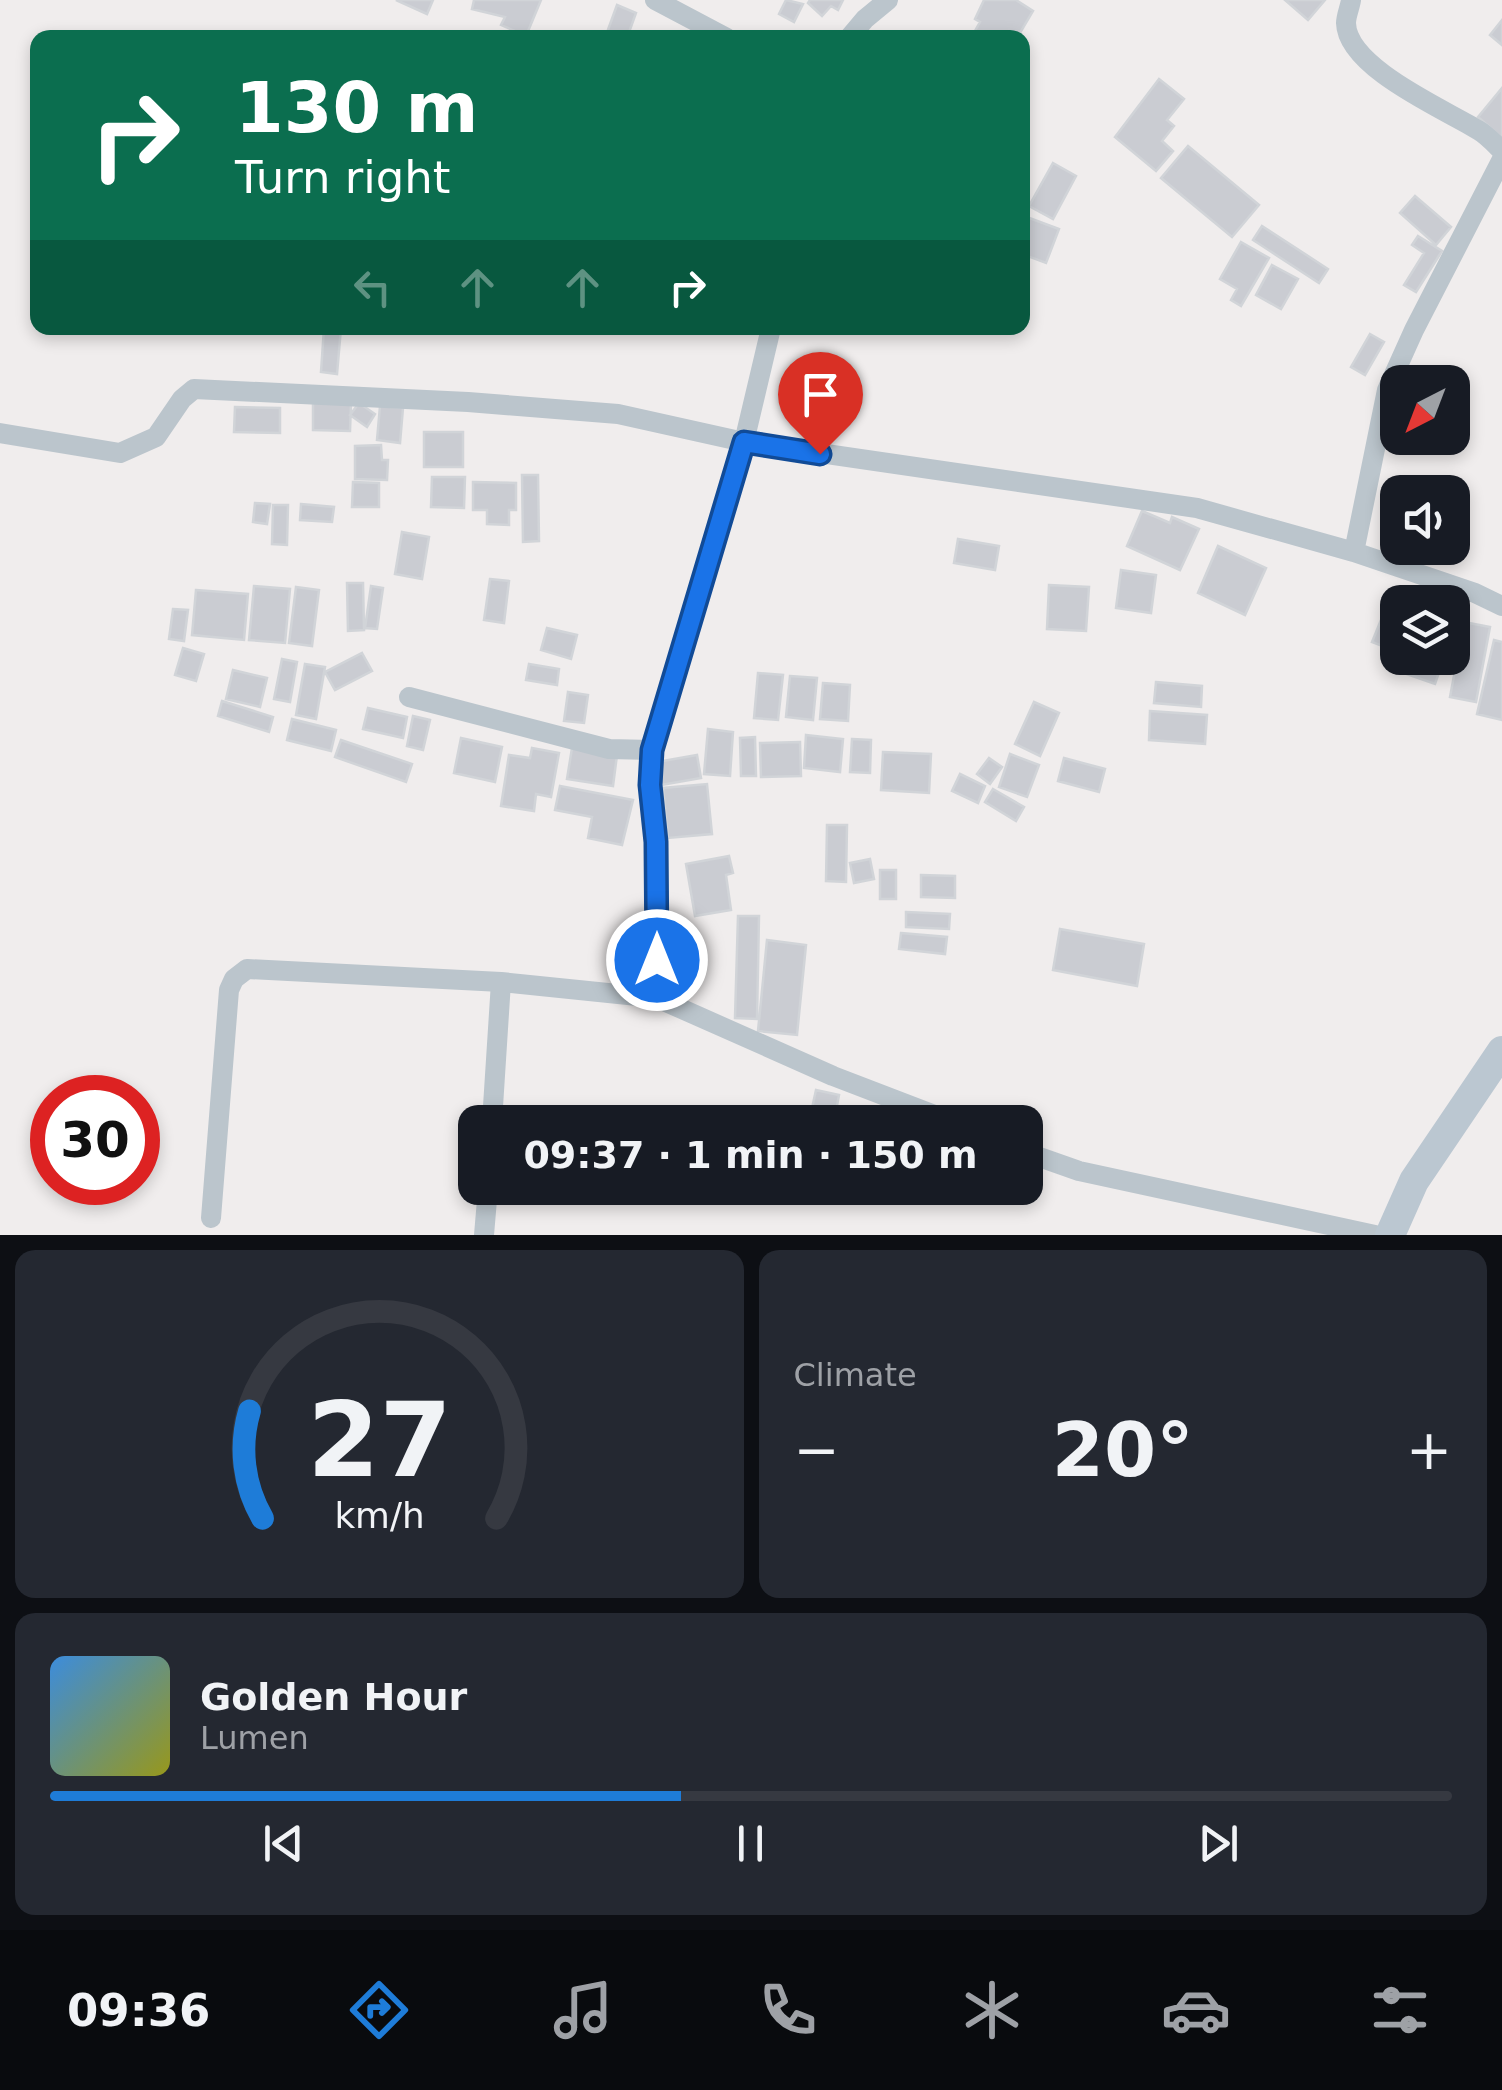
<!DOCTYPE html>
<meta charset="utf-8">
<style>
body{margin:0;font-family:"DejaVu Sans",sans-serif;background:#242831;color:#f1f3f6;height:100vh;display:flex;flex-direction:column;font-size:38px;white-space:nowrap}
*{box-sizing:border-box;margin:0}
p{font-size:32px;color:#9ea1a6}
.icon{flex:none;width:55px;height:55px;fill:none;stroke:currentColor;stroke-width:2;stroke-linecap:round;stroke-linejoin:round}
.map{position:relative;height:1235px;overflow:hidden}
.side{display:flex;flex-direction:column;gap:15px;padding:15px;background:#0d0f14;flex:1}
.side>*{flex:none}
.top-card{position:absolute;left:30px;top:30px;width:1000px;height:305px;border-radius:20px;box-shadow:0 5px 15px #0003;background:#0b6e4f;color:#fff;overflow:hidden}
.needle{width:65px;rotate:222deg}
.controls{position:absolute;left:1380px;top:365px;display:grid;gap:20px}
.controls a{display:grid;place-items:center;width:90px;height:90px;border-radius:20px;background:#171b24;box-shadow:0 5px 15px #0003;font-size:50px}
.speed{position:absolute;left:30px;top:1075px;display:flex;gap:20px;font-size:50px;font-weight:700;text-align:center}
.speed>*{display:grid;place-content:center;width:130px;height:130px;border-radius:50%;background:#171b24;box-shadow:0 5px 15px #0003;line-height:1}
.speed .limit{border:15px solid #d22;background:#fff;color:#111}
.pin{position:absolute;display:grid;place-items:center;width:85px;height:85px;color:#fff;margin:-102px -42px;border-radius:50% 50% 50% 0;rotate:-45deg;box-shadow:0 0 10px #0007}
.pin .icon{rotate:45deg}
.me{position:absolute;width:110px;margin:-55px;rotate:0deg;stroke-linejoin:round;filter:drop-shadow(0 0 8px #0008)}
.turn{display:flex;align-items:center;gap:35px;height:210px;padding:0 40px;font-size:45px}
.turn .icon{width:130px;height:130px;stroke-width:2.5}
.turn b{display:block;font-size:70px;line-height:85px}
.lanes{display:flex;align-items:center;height:95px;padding:0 40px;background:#0003;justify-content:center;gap:50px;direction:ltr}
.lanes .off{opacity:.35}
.big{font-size:75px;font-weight:800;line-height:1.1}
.side .tile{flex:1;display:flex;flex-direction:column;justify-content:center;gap:15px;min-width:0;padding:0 35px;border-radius:20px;background:#242831}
.side .dial{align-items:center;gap:0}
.dial svg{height:260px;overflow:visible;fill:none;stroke:#363941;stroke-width:7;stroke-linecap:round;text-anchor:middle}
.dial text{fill:#f1f3f6;stroke:none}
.song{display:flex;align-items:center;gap:30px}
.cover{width:120px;height:120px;border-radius:15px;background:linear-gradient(135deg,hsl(210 70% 55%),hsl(60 70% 35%))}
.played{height:10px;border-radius:5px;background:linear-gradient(90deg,#1e7cd8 45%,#363941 45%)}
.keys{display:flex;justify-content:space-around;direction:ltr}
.heat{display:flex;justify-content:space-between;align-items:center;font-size:55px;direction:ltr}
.side .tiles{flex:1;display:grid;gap:15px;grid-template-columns:1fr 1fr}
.tile:last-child{grid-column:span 2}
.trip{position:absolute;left:458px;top:1105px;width:585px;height:100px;border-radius:20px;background:#171b24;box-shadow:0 5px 15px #0003;font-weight:800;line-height:100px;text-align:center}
.tabs{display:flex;height:160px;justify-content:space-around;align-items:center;background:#090b0e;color:#9ea1a6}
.tabs .icon{width:70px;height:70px}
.tabs .active{color:#1e7cd8}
.tabs b{font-size:45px;color:#f1f3f6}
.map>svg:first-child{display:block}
.building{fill:#caccd2;stroke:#d1d4d8;stroke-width:2.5}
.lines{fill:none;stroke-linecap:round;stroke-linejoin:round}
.street{stroke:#bbc5cc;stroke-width:20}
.secondary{stroke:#bbc7d1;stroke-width:30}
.route-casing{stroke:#114b97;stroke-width:25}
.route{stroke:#1a73e8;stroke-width:18}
</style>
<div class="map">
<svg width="1502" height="1235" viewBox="0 0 1502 1235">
<rect width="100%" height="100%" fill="#f0eded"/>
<path class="building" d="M396 0H433L427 14Z
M474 0H541L526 36 501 25 505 17 472 9Z
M786 0 803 4 794 22 779 14Z
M810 0H843L838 10 831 6 822 16 808 3Z
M984 0H1016L1033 11 1017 38H971L980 22 975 19Z
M1285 0H1325L1308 20Z
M617 5 636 13 627 38H605Z
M1502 20V45L1490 35Z
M1159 79 1184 99 1167 120 1174 126 1162 141 1173 151 1156 171 1115 137Z
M1502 88V138L1478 117Z
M1188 146 1259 205 1232 237 1161 178Z
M1053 163 1076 176 1053 219 1029 206Z
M1415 196 1451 227 1436 245 1400 213Z
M1024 216 1059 229 1046 263 1022 254Z
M1262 226 1328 269 1319 283 1253 240Z
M1418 236 1442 251 1416 292 1404 285 1424 253 1412 245Z
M1241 242 1269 258 1241 306 1231 300 1237 289 1220 279Z
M1272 265 1298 279 1281 309 1256 295Z
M324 328H341L337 374 321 372Z
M1370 334 1384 342 1365 375 1351 367Z
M313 402 351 403 350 431 313 430Z
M359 403 375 414 367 427 350 415Z
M380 406 403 408 400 443 377 440Z
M235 407 280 408V433L234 432Z
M424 432H463V467H424Z
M381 445 382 460H388L387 480 355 479V446Z
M522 475H538L539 541 523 542Z
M432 477H465L464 508 431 507Z
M353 482 379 483V507H352Z
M473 482 516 483V510H509V525L487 524V510H473Z
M255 503 270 504 267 524 253 522Z
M301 504 334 507 332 522 300 520Z
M273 505H288L287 545 272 544Z
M1142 511 1170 523 1172 517 1199 529 1180 570 1127 546Z
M402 532 429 537 422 579 395 574Z
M958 539 999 546 995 570 954 563Z
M1218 546 1266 568 1245 615 1198 593Z
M1121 570 1156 575 1151 613 1116 608Z
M490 579 509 581 504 623 484 620Z
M347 583H363L364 630 348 631Z
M1049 585 1089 587 1086 631 1047 629Z
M254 586 290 589 285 643 249 640Z
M371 586 383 588 377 629 365 628Z
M296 587 319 590 312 646 289 643Z
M196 590 248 594 244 640 192 635Z
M173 609 188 610 184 641 169 639Z
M1381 620 1398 627V652L1372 642Z
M1464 622 1490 627 1476 702 1450 697Z
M547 628 577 635 571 659 541 650Z
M1494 640 1502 642V720L1477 714Z
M183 648 204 654 196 681 175 675Z
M362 653 372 671 335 690 325 672Z
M1400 658H1444L1435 684 1395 670Z
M282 659 297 662 290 702 274 699Z
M305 664 325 667 316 719 296 715Z
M529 664 559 669 557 685 526 680Z
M233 670 267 678 260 707 226 699Z
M758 673 783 675 778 720 754 718Z
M790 676 817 678 813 720 786 717Z
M1156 682 1202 686 1201 707 1154 703Z
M823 683 850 685 848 721 820 719Z
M568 692 588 695 584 723 564 721Z
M222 701 273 717 269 732 218 716Z
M1034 702 1059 713 1040 756 1015 744Z
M368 708 407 717 403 738 363 729Z
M1150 711 1207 715 1205 744 1149 740Z
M413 716 430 720 423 750 407 746Z
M292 719 336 730 331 751 287 740Z
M708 729 733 732 730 776 704 774Z
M806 735 843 739 840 772 804 768Z
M755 737 756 776H741L740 738Z
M461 738 502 747 495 782 454 773Z
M852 739 871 740 870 773 850 772Z
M341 740 412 764 406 782 335 757Z
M800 742 801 776 761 777 760 743Z
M532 748 559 753 551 797 536 794 534 811 501 806 509 755 530 758Z
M572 748 617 755 613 786 567 779Z
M883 752 931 754 929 793 881 790Z
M1010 754 1039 765 1027 797 999 787Z
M697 755 701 778 661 785 657 762Z
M989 758 1002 767 990 784 977 774Z
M1064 758 1105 769 1099 792 1058 781Z
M960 774 985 786 978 803 952 791Z
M707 784 712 834 668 838 663 788Z
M560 786 633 800 622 845 588 838 592 817 555 810Z
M993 789 1024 807 1016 821 985 802Z
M827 825H847L846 882 826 881Z
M729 856 733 873 726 875 731 910 695 916 686 864Z
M870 859 874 879 854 883 850 863Z
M880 870H896V899H880Z
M921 875 955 876V898L921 897Z
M906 912 950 914 949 929 906 927Z
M738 916H759L757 1019 735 1018Z
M1060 929 1144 944 1137 986 1053 970Z
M901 933 947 937 945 954 899 949Z
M767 940 806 945 797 1035 758 1031Z
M816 1090 839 1095 834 1122H809Z
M767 1188H806L803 1203 766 1198Z
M869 1188H895L894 1202 868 1199Z"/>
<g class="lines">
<path class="street" d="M655 0 727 38
M1351 0C1350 7 1346 16 1346 23 1347 68 1446 110 1478 130 1487 135 1495 144 1502 151
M849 38 865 19 888 0
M0 433 120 453 156 437 182 399 194 389 468 402 618 414 744 442 1197 508 1354 552 1475 593 1502 606
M1354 552 1387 390 1414 330 1502 159
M409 697 609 749 652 750
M657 998 656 842 650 785 652 750 744 442 771 328
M492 1122 501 982
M1025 1152 1079 1171 1375 1235
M211 1218 229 990 234 979 247 969 501 982 657 998 833 1076 953 1122
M484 1235 488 1188"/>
<path class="secondary" d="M1390 1235 1414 1181 1502 1051"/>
</g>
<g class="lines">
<defs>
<path id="route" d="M657 960 656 842 650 785 652 750 744 442 820 454"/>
</defs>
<use href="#route" class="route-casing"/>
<use href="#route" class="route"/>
</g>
</svg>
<div class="controls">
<a><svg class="needle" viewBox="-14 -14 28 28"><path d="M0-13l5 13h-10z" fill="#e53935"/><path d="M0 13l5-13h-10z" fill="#9ea1a6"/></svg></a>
<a><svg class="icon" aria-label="sound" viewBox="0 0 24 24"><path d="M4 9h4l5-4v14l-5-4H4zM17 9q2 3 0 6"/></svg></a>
<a><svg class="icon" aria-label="layers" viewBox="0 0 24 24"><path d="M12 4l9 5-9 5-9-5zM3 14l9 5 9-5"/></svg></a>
</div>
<div class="speed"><div class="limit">30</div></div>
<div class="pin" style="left:820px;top:454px;background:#d93025"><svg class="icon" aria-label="arrive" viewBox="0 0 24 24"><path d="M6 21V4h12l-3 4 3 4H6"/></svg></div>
<svg class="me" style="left:657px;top:960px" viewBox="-20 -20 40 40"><circle r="17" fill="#1a73e8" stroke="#fff" stroke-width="3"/><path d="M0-11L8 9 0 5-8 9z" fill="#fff"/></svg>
<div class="trip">09:37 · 1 min · 150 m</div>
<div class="top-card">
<div class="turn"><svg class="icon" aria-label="right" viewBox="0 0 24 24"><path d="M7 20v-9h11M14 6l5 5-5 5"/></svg><div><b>130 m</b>Turn right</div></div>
<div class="lanes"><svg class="icon off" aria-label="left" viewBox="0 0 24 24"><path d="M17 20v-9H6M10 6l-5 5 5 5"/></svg><svg class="icon off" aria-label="ahead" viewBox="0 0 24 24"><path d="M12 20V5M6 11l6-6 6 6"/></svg><svg class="icon off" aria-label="ahead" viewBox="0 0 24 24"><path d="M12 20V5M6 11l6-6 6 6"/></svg><svg class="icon" aria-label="right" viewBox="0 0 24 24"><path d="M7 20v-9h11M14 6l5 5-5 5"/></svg></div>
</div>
</div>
<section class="side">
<div class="tiles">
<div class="tile dial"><svg viewBox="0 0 100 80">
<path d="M14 69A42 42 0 1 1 86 69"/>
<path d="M14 69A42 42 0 0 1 10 36" stroke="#1e7cd8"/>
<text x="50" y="56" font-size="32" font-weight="700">27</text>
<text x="50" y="72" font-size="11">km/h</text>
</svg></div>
<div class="tile"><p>Climate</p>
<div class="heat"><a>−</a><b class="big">20°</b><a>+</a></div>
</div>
<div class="tile">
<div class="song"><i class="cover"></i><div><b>Golden Hour</b><p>Lumen</p></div></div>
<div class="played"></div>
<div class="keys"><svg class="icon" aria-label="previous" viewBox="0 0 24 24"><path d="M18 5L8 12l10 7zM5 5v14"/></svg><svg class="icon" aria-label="pause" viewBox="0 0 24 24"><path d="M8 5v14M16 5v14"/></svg><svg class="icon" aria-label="next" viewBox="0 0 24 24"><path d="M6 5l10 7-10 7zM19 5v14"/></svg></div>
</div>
</div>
</section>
<nav class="tabs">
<b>09:36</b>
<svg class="icon active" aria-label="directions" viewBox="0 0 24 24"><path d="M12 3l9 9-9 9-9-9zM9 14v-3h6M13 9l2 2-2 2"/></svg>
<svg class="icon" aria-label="music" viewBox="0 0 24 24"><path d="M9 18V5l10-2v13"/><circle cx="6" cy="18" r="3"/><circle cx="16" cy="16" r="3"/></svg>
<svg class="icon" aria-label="phone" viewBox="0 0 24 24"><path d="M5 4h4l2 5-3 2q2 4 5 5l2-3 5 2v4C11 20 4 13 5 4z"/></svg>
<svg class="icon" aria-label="climate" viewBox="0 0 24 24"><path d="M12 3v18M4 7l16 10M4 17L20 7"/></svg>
<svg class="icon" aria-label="car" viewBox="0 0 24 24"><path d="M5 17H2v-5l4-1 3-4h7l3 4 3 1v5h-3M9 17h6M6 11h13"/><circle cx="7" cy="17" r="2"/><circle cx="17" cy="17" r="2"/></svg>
<svg class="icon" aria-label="filters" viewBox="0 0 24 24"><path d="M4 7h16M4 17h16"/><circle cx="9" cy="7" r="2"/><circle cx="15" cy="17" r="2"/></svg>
</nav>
